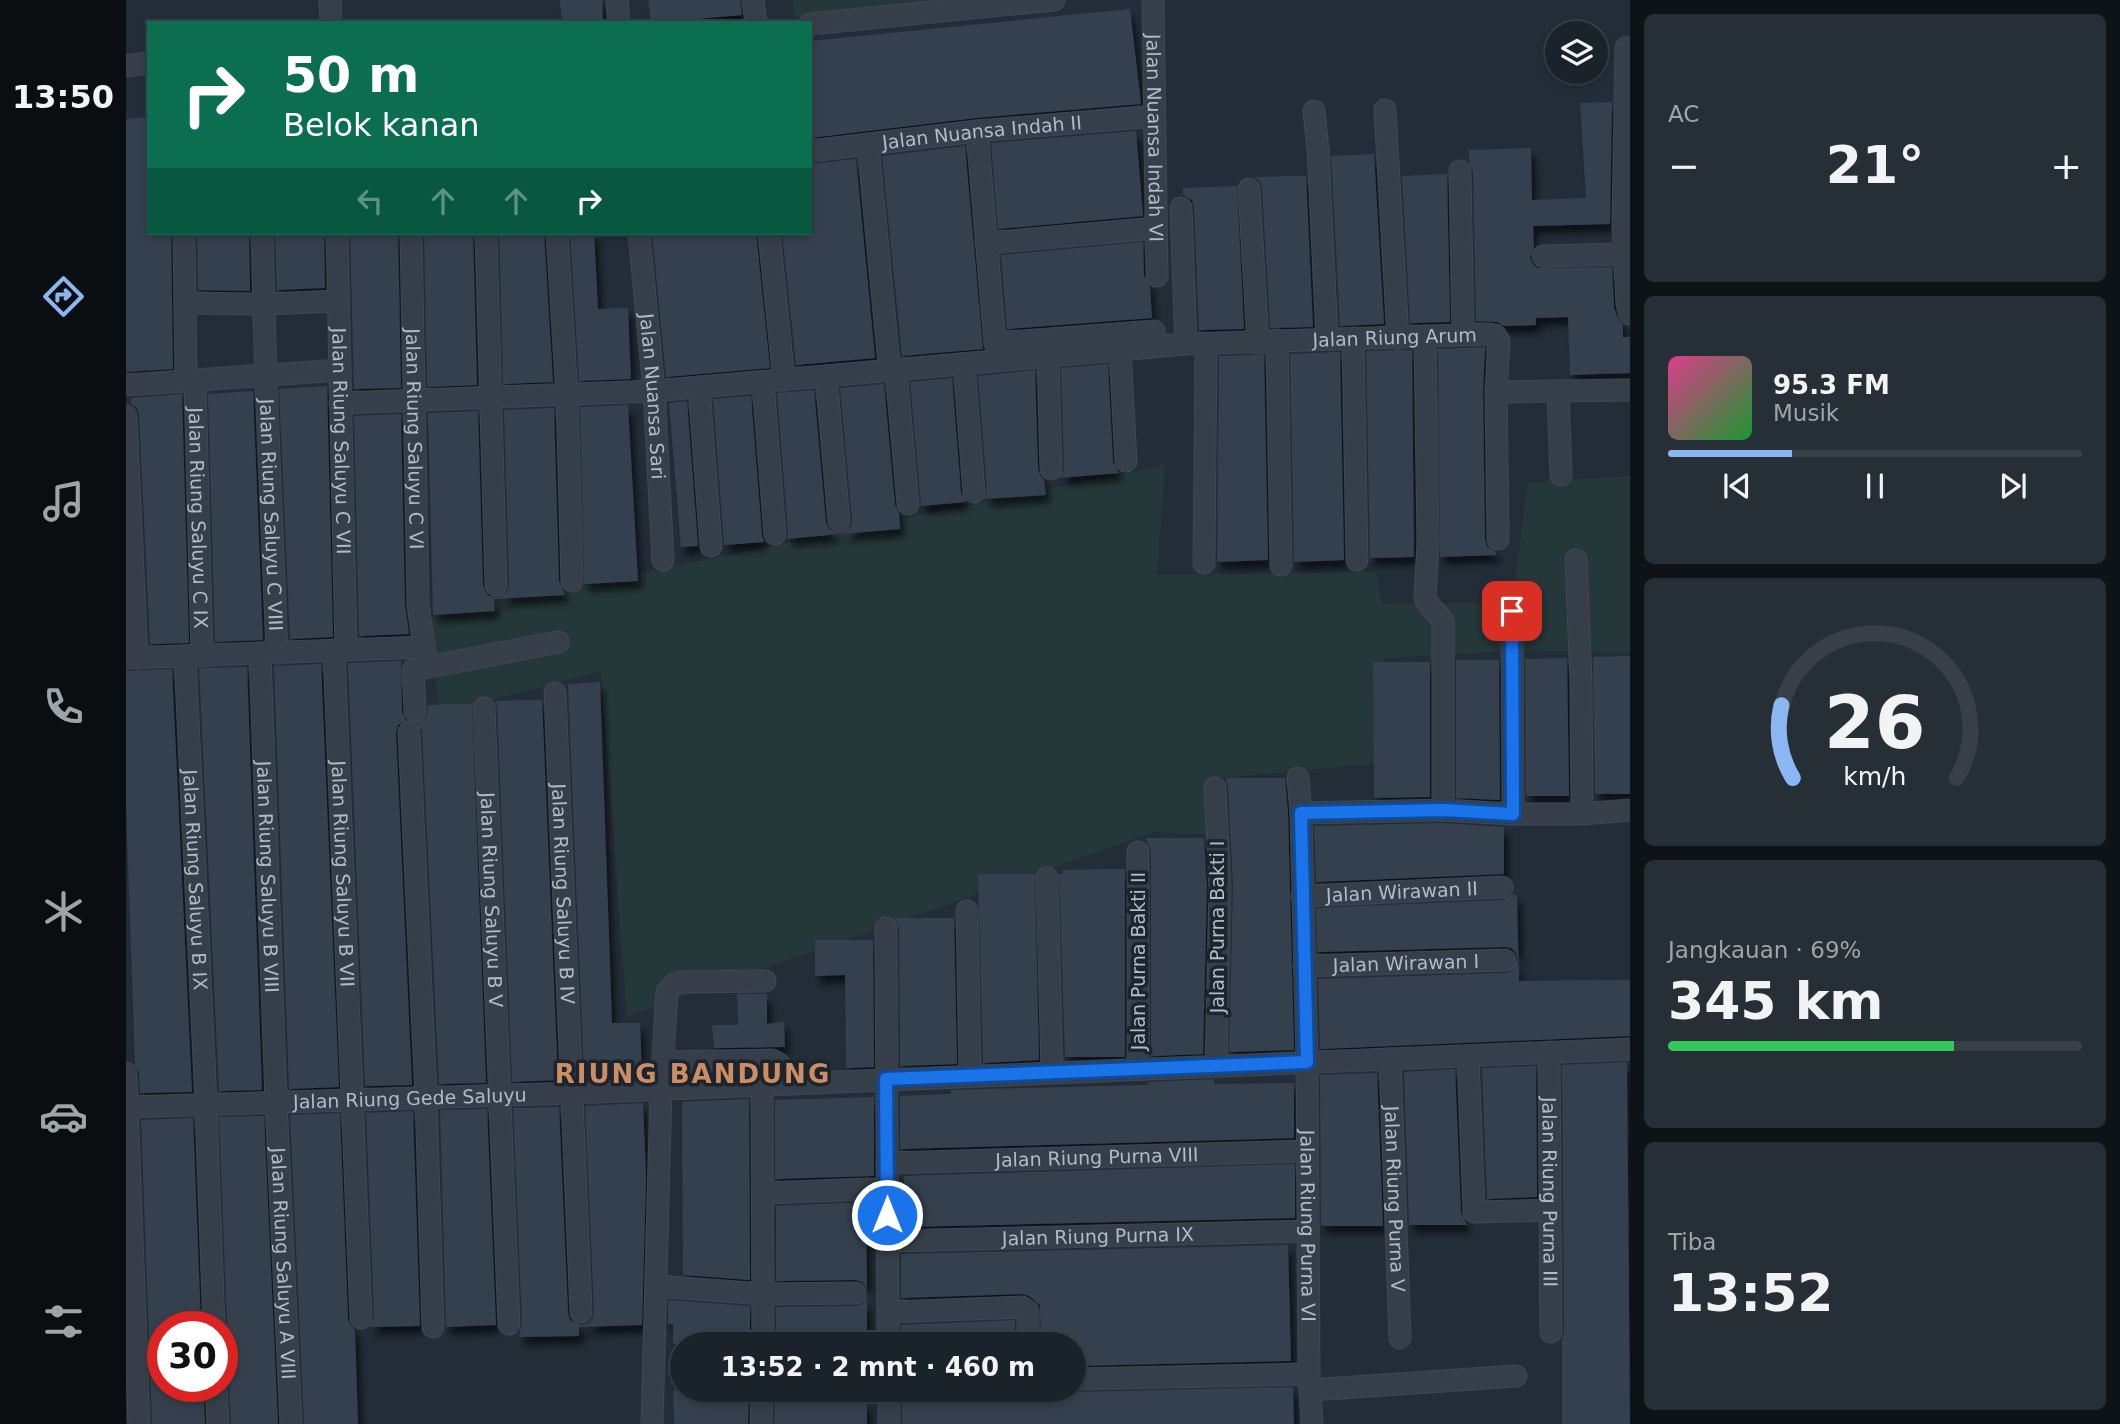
<!DOCTYPE html>
<html lang="id">
<meta charset="utf-8">
<style>
body{margin:0;font-family:"DejaVu Sans",sans-serif;background:#272f36;color:#f1f3f6;height:100vh;display:flex;flex-direction:column;font-size:26px;white-space:nowrap}
*{box-sizing:border-box;margin:0}
p{font-size:23px;color:#9fa4a8}
.icon{flex:none;width:38px;height:38px;fill:none;stroke:currentColor;stroke-width:2;stroke-linecap:round;stroke-linejoin:round}
.map{position:relative;flex:1;overflow:hidden}
.drawer{display:flex;flex-direction:column;gap:14px;padding:14px;background:#0e1317;width:490px}
.drawer>*{flex:none}
.hud{position:absolute;left:21px;top:21px;width:665px;height:214px;border-radius:0px;box-shadow:0 4px 10px #0003,0 0 0 2px #383f47;background:#0b6e4f;color:#fff;overflow:hidden}
.tools{position:absolute;left:1419px;top:21px;display:grid;gap:14px}
.tools a{display:grid;place-items:center;width:63px;height:63px;border-radius:50%;background:#1a222a;box-shadow:0 4px 10px #0003,0 0 0 2px #383f47;font-size:35px}
.speed{position:absolute;left:21px;top:1311px;display:flex;gap:14px;font-size:35px;font-weight:700;text-align:center}
.speed>*{display:grid;place-content:center;width:91px;height:91px;border-radius:50%;background:#1a222a;box-shadow:0 4px 10px #0003,0 0 0 2px #383f47;line-height:1}
.speed .limit{border:10px solid #d22;background:#fff;color:#111}
.pin{position:absolute;display:grid;place-items:center;width:60px;height:60px;color:#fff;margin:-30px;border-radius:14px;box-shadow:0 4px 10px #0006}
.me{position:absolute;width:77px;margin:-38px;rotate:0deg;stroke-linejoin:round;filter:drop-shadow(0 0 5px #0008)}
.turn{display:flex;align-items:center;gap:24px;height:147px;padding:0 21px;font-size:32px}
.turn .icon{width:91px;height:91px;stroke-width:2.5}
.turn b{display:block;font-size:49px;line-height:60px}
.lanes{display:flex;align-items:center;height:66px;padding:0 21px;background:#0003;justify-content:center;gap:35px;direction:ltr}
.lanes .off{opacity:.35}
.big{font-size:52px;font-weight:800;line-height:1.1}
.drawer .card{flex:1;display:flex;flex-direction:column;justify-content:center;gap:10px;min-width:0;padding:0 24px;border-radius:10px;background:#272f36}
.drawer .dial{align-items:center;gap:0}
.dial svg{height:182px;overflow:visible;fill:none;stroke:#383f47;stroke-width:7;stroke-linecap:round;text-anchor:middle}
.dial text{fill:#f1f3f6;stroke:none}
.song{display:flex;align-items:center;gap:21px}
.cover{width:84px;height:84px;border-radius:10px;background:linear-gradient(135deg,hsl(330 70% 55%),hsl(130 70% 35%))}
.played{height:7px;border-radius:4px;background:linear-gradient(90deg,#8ab6f1 30%,#383f47 30%)}
.keys{display:flex;justify-content:space-around;direction:ltr}
.heat{display:flex;justify-content:space-between;align-items:center;font-size:38px;direction:ltr}
.charge{height:10px;border-radius:5px;background:linear-gradient(90deg,#34c759 69%,#383f47 0)}
.trip{position:absolute;left:544px;top:1332px;width:416px;height:70px;border-radius:35px;background:#1a222a;box-shadow:0 4px 10px #0003,0 0 0 2px #383f47;font-weight:800;line-height:70px;text-align:center}
main{display:flex;flex:1;min-height:0}
.dock{display:flex;flex-direction:column;width:126px;justify-content:space-around;align-items:center;background:#0a0e11;color:#9fa4a8}
.dock .icon{width:49px;height:49px}
.dock .current{color:#8ab6f1}
.dock b{font-size:32px;color:#f1f3f6}
.map>svg:first-child{display:block}
.green{fill:#253839}
.building{fill:#35414f;filter:url(#shadow)}
.lines{fill:none;stroke-linecap:round;stroke-linejoin:round}
.street-casing{stroke:#3f4852;stroke-width:23}
.street{stroke:#363f49;stroke-width:21}
.route-casing{stroke:#114b97;stroke-width:18}
.route{stroke:#1a73e8;stroke-width:12}
.labels{text-anchor:middle;dominant-baseline:central;stroke-width:7;stroke-linejoin:round;paint-order:stroke}
.street-label{font-size:19px;fill:#b1bac5;stroke:#1c242d}
.district-label{font-size:26px;font-weight:bold;letter-spacing:2px;fill:#cd8d64;stroke:#1c242d}
</style>
<main>
<nav class="dock">
<b>13:50</b>
<svg class="icon current" aria-label="directions" viewBox="0 0 24 24"><path d="M12 3l9 9-9 9-9-9zM9 14v-3h6M13 9l2 2-2 2"/></svg>
<svg class="icon" aria-label="music" viewBox="0 0 24 24"><path d="M9 18V5l10-2v13"/><circle cx="6" cy="18" r="3"/><circle cx="16" cy="16" r="3"/></svg>
<svg class="icon" aria-label="phone" viewBox="0 0 24 24"><path d="M5 4h4l2 5-3 2q2 4 5 5l2-3 5 2v4C11 20 4 13 5 4z"/></svg>
<svg class="icon" aria-label="climate" viewBox="0 0 24 24"><path d="M12 3v18M4 7l16 10M4 17L20 7"/></svg>
<svg class="icon" aria-label="car" viewBox="0 0 24 24"><path d="M5 17H2v-5l4-1 3-4h7l3 4 3 1v5h-3M9 17h6M6 11h13"/><circle cx="7" cy="17" r="2"/><circle cx="17" cy="17" r="2"/></svg>
<svg class="icon" aria-label="filters" viewBox="0 0 24 24"><path d="M4 7h16M4 17h16"/><circle cx="9" cy="7" r="2"/><circle cx="15" cy="17" r="2"/></svg>
</nav>
<div class="map">
<svg width="1504" height="1424" viewBox="0 0 1504 1424">
<defs>
<filter id="shadow"><feDropShadow dx="4.5" dy="8" stdDeviation="3.5" flood-color="#0009"/></filter>
</defs>
<rect width="100%" height="100%" fill="#232d38"/>
<path class="green" d="M666 0H803L804 6 668 18Z
M1039 465 1031 575 1250 572 1256 604 1386 603 1402 483 1504 476V652L1390 651 1257 658 1253 763 1085 779 1087 835 1029 832 501 1016 475 671 314 714 302 617Z"/>
<path class="building" d="M434 0H476L477 23H436Z
M522 0H614L616 15 525 23Z
M1004 9 1015 104 850 118 684 138V41Z
M1486 102 1484 224 1407 226 1408 247 1404 257 1406 263 1411 268 1486 267 1488 308 1492 318 1497 325V337H1504V373L1444 375 1442 317 1410 318V325L1378 326 1371 322 1350 321 1347 171 1343 162V150L1405 148 1406 200 1460 198 1454 103Z
M23 117V233H45L47 369 0 372V119Z
M1010 131 1017 216 872 229 865 143Z
M839 146 857 349 776 356 756 156Z
M1248 154 1258 324 1214 326 1205 156Z
M730 159 749 358 670 365 656 233H684V164Z
M1321 174 1324 322 1284 323 1276 176Z
M1174 176H1180L1187 327 1144 328 1136 188 1134 181 1128 177Z
M1111 186 1118 329 1073 330 1068 208 1066 200 1057 195V188Z
M71 233H123L124 291 72 290Z
M149 233H198L199 288 151 290Z
M224 233H272L275 388 228 389Z
M298 233H347L351 385 301 387Z
M373 233H418L427 382 377 384Z
M444 233H468L472 309 502 308 505 379 453 381Z
M526 233H630L644 368 540 377Z
M1017 242 1018 276 1024 287 1026 318 881 329 875 255Z
M1359 347 1357 392 1359 539 1361 546 1370 552V555L1314 557 1312 349Z
M1268 350H1286L1288 557 1244 558 1240 351Z
M1214 352 1218 560 1168 562 1164 354Z
M1127 355H1138L1142 560 1091 562 1093 356Z
M982 364 987 462 993 473 934 478 938 469 935 368Z
M909 370 912 469 914 475 918 480 920 495 858 499 861 491 852 376Z
M826 378 835 493 840 502 795 506 784 382Z
M758 384 769 505 773 513 774 529 715 534 725 527 726 520 714 388Z
M201 386 207 637 164 639 153 389Z
M688 390 700 522 703 529 713 534 661 539 662 533 651 393Z
M127 391 137 640 89 642 82 394Z
M56 394 63 643 24 644 13 415 11 408 5 404V398Z
M625 396 636 535 638 542 598 545 587 399Z
M561 401 572 546 555 547 543 403Z
M502 405 512 581 458 584 454 407Z
M428 408 433 581 439 595 368 599 369 611 307 615 302 413 352 411 357 585 359 591 363 596 371 598 381 592 383 585 378 410Z
M275 414 279 605 283 634 233 636 228 416Z
M1504 656V794H1469L1467 657Z
M1441 658 1443 796H1400L1399 659Z
M1330 660H1373L1374 800 1330 798Z
M275 661 276 712 280 720 272 725 270 733 286 1085 239 1086 222 663Z
M1247 662H1304V797L1248 798Z
M195 664 213 1087 163 1089 148 666Z
M121 667 136 1090 93 1091 73 668Z
M46 669 66 1092 14 1093 13 1072 9 1064 0 807V671Z
M474 682 486 1023H514L516 1077 458 1079 442 684Z
M416 700 432 1080 386 1082 371 707 369 701Z
M334 704H346L360 1083 313 1084 296 731 292 723 301 716 302 705Z
M1100 778H1159L1162 814 1168 1050 1103 1052 1107 886 1102 787Z
M1317 823 1378 827V874L1190 882 1188 826Z
M1020 838H1078L1081 887 1077 1054 1025 1056V852Z
M980 869H999V1057H939L933 874H937V870Z
M852 874H909L913 1060 857 1063Z
M1386 895H1391L1393 981 1504 980V1036L1194 1049 1192 979 1379 973 1386 971 1392 960 1390 953 1385 948 1379 947 1191 952 1190 908 1377 900Z
M769 918H828L831 1064 774 1066 773 928Z
M689 940H747L748 1067 720 1068 719 975 689 976Z
M611 994H641V1024L658 1022 659 1047 588 1048 586 1025H612Z
M1501 1062 1504 1424H1436V1339L1438 1332 1436 1065Z
M1410 1066 1411 1197 1361 1199 1356 1068Z
M1329 1069 1335 1213 1341 1225H1283L1278 1072Z
M1251 1073 1257 1226H1195L1194 1075Z
M1088 1079V1084L1168 1083V1138L774 1149V1096L825 1094V1090L1022 1085V1082Z
M748 1097V1176L649 1179V1100Z
M623 1099 624 1280 557 1275 556 1102Z
M517 1103 520 1177 516 1325 453 1327V1336L393 1337 396 1323 387 1108 433 1107 442 1313 444 1320 455 1325 463 1323 467 1317 468 1311 459 1106Z
M361 1109 370 1325 320 1327 314 1110Z
M287 1111 294 1326 244 1327 248 1317 240 1113Z
M214 1113 222 1319 224 1324 229 1330 232 1424H178L164 1115Z
M138 1116 152 1424H105L103 1385 101 1379 97 1375 96 1336 101 1326 93 1117Z
M67 1118 75 1326H37V1386H77L79 1424H26L15 1120Z
M1169 1164V1218L778 1227V1176Z
M740 1202 741 1289 736 1282 729 1280 650 1281V1206Z
M1162 1245 1165 1361 948 1366V1344H915L914 1305 903 1296 896 1294 775 1298V1254Z
M741 1297V1344H650V1307L729 1306 736 1304Z
M542 1300 624 1306V1344H547V1324H542Z
M889 1320V1344H775V1325Z
M1167 1387 1168 1424H776V1390H941L948 1392Z
M547 1390H623L622 1424H548Z
M649 1403H741V1424H648Z"/>
<g class="lines">
<defs>
<g id="street">
<path d="M204 0 205 23"/>
<path d="M491 0 493 23"/>
<path d="M627 0 630 23"/>
<path id="s1" d="M1027 0 1031 276"/>
<path d="M684 24 928 0"/>
<path d="M1500 48 1497 223 1501 304 1504 314"/>
<path d="M0 66 23 63"/>
<path d="M1259 110 1272 338"/>
<path d="M1188 111 1192 149 1201 338"/>
<path d="M851 131 869 343 1028 331"/>
<path d="M742 145 763 363 770 370 782 504"/>
<path id="s2" d="M684 151 851 131 1028 116"/>
<path d="M1334 171 1337 334"/>
<path d="M1123 189 1132 343"/>
<path d="M1055 208 1060 344"/>
<path d="M58 233 60 381"/>
<path id="s3" d="M136 233 140 382 151 653"/>
<path id="s4" d="M211 233 220 650"/>
<path id="s5" d="M285 233 292 605 298 647"/>
<path d="M360 233 370 585"/>
<path d="M431 233 441 395 446 581"/>
<path id="s6" d="M513 233 528 391 537 560"/>
<path d="M643 233 658 380"/>
<path d="M860 243 1030 228"/>
<path d="M1417 256 1499 254"/>
<path d="M59 303 138 304 212 301"/>
<path d="M1299 336 1302 544 1299 596C1301 608 1313 612 1317 622V810"/>
<path d="M1227 338 1231 560"/>
<path d="M1151 340 1155 565"/>
<path d="M994 350 1000 461"/>
<path d="M922 357 925 469"/>
<path d="M838 364 848 492"/>
<path d="M700 376 713 521"/>
<path id="s7" d="M69 380 76 656"/>
<path d="M637 382 649 534"/>
<path d="M0 385 214 370"/>
<path d="M573 387 585 546"/>
<path d="M1370 392 1372 539"/>
<path d="M1432 392 1435 475"/>
<path id="s8" d="M214 403 528 391 1060 344 1363 334 1369 335 1373 341 1370 392 1504 390"/>
<path d="M0 416 11 658"/>
<path d="M1450 560 1455 682 1456 814"/>
<path d="M1078 563 1080 345"/>
<path d="M1386 611 1387 814"/>
<path id="s9" d="M208 650 235 1318"/>
<path id="s10" d="M134 653 150 1101 165 1424"/>
<path id="s11" d="M59 656 79 1081 88 1326"/>
<path d="M0 658 298 647 301 667"/>
<path id="s12" d="M429 693 455 1312"/>
<path id="s13" d="M358 708 383 1324"/>
<path d="M289 711 287 670 432 642"/>
<path d="M283 732 300 1096 307 1327"/>
<path id="s14" d="M1172 778 1175 813 1181 1062 1183 1374 1186 1424"/>
<path d="M1089 788 1094 887 1090 1066"/>
<path d="M1175 813 1317 810 1387 814H1456L1504 810"/>
<path d="M1012 852V1069"/>
<path d="M921 878 926 1072"/>
<path id="s15" d="M1176 896 1376 887"/>
<path d="M841 911 844 1076"/>
<path d="M760 928 762 1344"/>
<path id="s16" d="M1178 966 1379 960"/>
<path id="s17" d="M1423 1052 1425 1332"/>
<path d="M1342 1056 1348 1212 1424 1210"/>
<path id="s18" d="M1264 1059 1274 1338"/>
<path d="M537 1062 646 1060 653 1064 665 1083"/>
<path d="M0 1073 13 1424"/>
<path d="M636 1084 637 1344"/>
<path id="s19" d="M0 1107 447 1093 1504 1049"/>
<path id="s20" d="M761 1163 1180 1151"/>
<path d="M637 1193 742 1189 761 1190"/>
<path id="s21" d="M762 1241 1182 1231"/>
<path d="M530 1286 638 1294 729 1293"/>
<path d="M762 1312 896 1307 902 1311V1344"/>
<path d="M948 1379 1183 1374"/>
<path d="M90 1386 92 1424"/>
<path d="M763 1390V1424"/>
<path d="M1185 1390 1390 1376"/>
<path d="M526 1424 535 1089 541 992 547 985 555 982 639 981"/>
<path d="M635 1424 636 1390"/>
</g>
</defs>
<use href="#street" class="street-casing"/>
<use href="#street" class="street"/>
</g>
<g class="lines">
<defs>
<path id="route" d="M761 1215 760 1079 1181 1062 1175 813 1317 810 1387 814 1386 611"/>
</defs>
<use href="#route" class="route-casing"/>
<use href="#route" class="route"/>
</g>
<g class="labels">
<g class="street-label">
<text stroke="none"><textPath href="#s2" startOffset="173">Jalan Nuansa Indah II</textPath></text>
<text stroke="none"><textPath href="#s1" startOffset="138">Jalan Nuansa Indah VI</textPath></text>
<text stroke="none"><textPath href="#s8" startOffset="1057">Jalan Riung Arum</textPath></text>
<text stroke="none"><textPath href="#s6" startOffset="164">Jalan Nuansa Sari</textPath></text>
<text stroke="none"><textPath href="#s5" startOffset="206">Jalan Riung Saluyu C VI</textPath></text>
<text stroke="none"><textPath href="#s4" startOffset="208">Jalan Riung Saluyu C VII</textPath></text>
<text stroke="none"><textPath href="#s3" startOffset="282">Jalan Riung Saluyu C VIII</textPath></text>
<text stroke="none"><textPath href="#s7" startOffset="138">Jalan Riung Saluyu C IX</textPath></text>
<text stroke="none"><textPath href="#s9" startOffset="224">Jalan Riung Saluyu B VII</textPath></text>
<text stroke="none"><textPath href="#s10" startOffset="224">Jalan Riung Saluyu B VIII</textPath></text>
<text stroke="none"><textPath href="#s11" startOffset="224">Jalan Riung Saluyu B IX</textPath></text>
<text stroke="none"><textPath href="#s15" startOffset="100">Jalan Wirawan II</textPath></text>
<text stroke="none"><textPath href="#s12" startOffset="201">Jalan Riung Saluyu B IV</textPath></text>
<text stroke="none"><textPath href="#s13" startOffset="192">Jalan Riung Saluyu B V</textPath></text>
<text transform="translate(1091 927) rotate(-90)">Jalan Purna Bakti I</text>
<text transform="translate(1012 961) rotate(-90)">Jalan Purna Bakti II</text>
<text stroke="none"><textPath href="#s16" startOffset="102">Jalan Wirawan I</textPath></text>
<text stroke="none"><textPath href="#s19" startOffset="284">Jalan Riung Gede Saluyu</textPath></text>
<text stroke="none"><textPath href="#s20" startOffset="210">Jalan Riung Purna VIII</textPath></text>
<text stroke="none"><textPath href="#s17" startOffset="140">Jalan Riung Purna III</textPath></text>
<text stroke="none"><textPath href="#s18" startOffset="140">Jalan Riung Purna V</textPath></text>
<text stroke="none"><textPath href="#s14" startOffset="448">Jalan Riung Purna VI</textPath></text>
<text stroke="none"><textPath href="#s21" startOffset="210">Jalan Riung Purna IX</textPath></text>
<text stroke="none"><textPath href="#s10" startOffset="611">Jalan Riung Saluyu A VIII</textPath></text>
</g>
<g class="district-label">
<text x="567" y="1074">RIUNG BANDUNG</text>
</g>
</g>
</svg>
<div class="tools">
<a><svg class="icon" aria-label="layers" viewBox="0 0 24 24"><path d="M12 4l9 5-9 5-9-5zM3 14l9 5 9-5"/></svg></a>
</div>
<div class="speed"><div class="limit">30</div></div>
<div class="pin" style="left:1386px;top:611px;background:#d93025"><svg class="icon" aria-label="arrive" viewBox="0 0 24 24"><path d="M6 21V4h12l-3 4 3 4H6"/></svg></div>
<svg class="me" style="left:761px;top:1215px" viewBox="-20 -20 40 40"><circle r="17" fill="#1a73e8" stroke="#fff" stroke-width="3"/><path d="M0-11L8 9 0 5-8 9z" fill="#fff"/></svg>
<div class="trip">13:52 · 2 mnt · 460 m</div>
<div class="hud">
<div class="turn"><svg class="icon" aria-label="right" viewBox="0 0 24 24"><path d="M7 20v-9h11M14 6l5 5-5 5"/></svg><div><b>50 m</b>Belok kanan</div></div>
<div class="lanes"><svg class="icon off" aria-label="left" viewBox="0 0 24 24"><path d="M17 20v-9H6M10 6l-5 5 5 5"/></svg><svg class="icon off" aria-label="ahead" viewBox="0 0 24 24"><path d="M12 20V5M6 11l6-6 6 6"/></svg><svg class="icon off" aria-label="ahead" viewBox="0 0 24 24"><path d="M12 20V5M6 11l6-6 6 6"/></svg><svg class="icon" aria-label="right" viewBox="0 0 24 24"><path d="M7 20v-9h11M14 6l5 5-5 5"/></svg></div>
</div>
</div>
<section class="drawer">
<div class="card"><p>AC</p>
<div class="heat"><a>−</a><b class="big">21°</b><a>+</a></div>
</div>
<div class="card">
<div class="song"><i class="cover"></i><div><b>95.3 FM</b><p>Musik</p></div></div>
<div class="played"></div>
<div class="keys"><svg class="icon" aria-label="previous" viewBox="0 0 24 24"><path d="M18 5L8 12l10 7zM5 5v14"/></svg><svg class="icon" aria-label="pause" viewBox="0 0 24 24"><path d="M8 5v14M16 5v14"/></svg><svg class="icon" aria-label="next" viewBox="0 0 24 24"><path d="M6 5l10 7-10 7zM19 5v14"/></svg></div>
</div>
<div class="card dial"><svg viewBox="0 0 100 80">
<path d="M14 69A42 42 0 1 1 86 69"/>
<path d="M14 69A42 42 0 0 1 9 37" stroke="#8ab6f1"/>
<text x="50" y="56" font-size="32" font-weight="700">26</text>
<text x="50" y="72" font-size="11">km/h</text>
</svg></div>
<div class="card"><p>Jangkauan · 69%</p><b class="big">345 km</b><div class="charge"></div></div>
<div class="card"><p>Tiba</p><b class="big">13:52</b></div>
</section>
</main>
